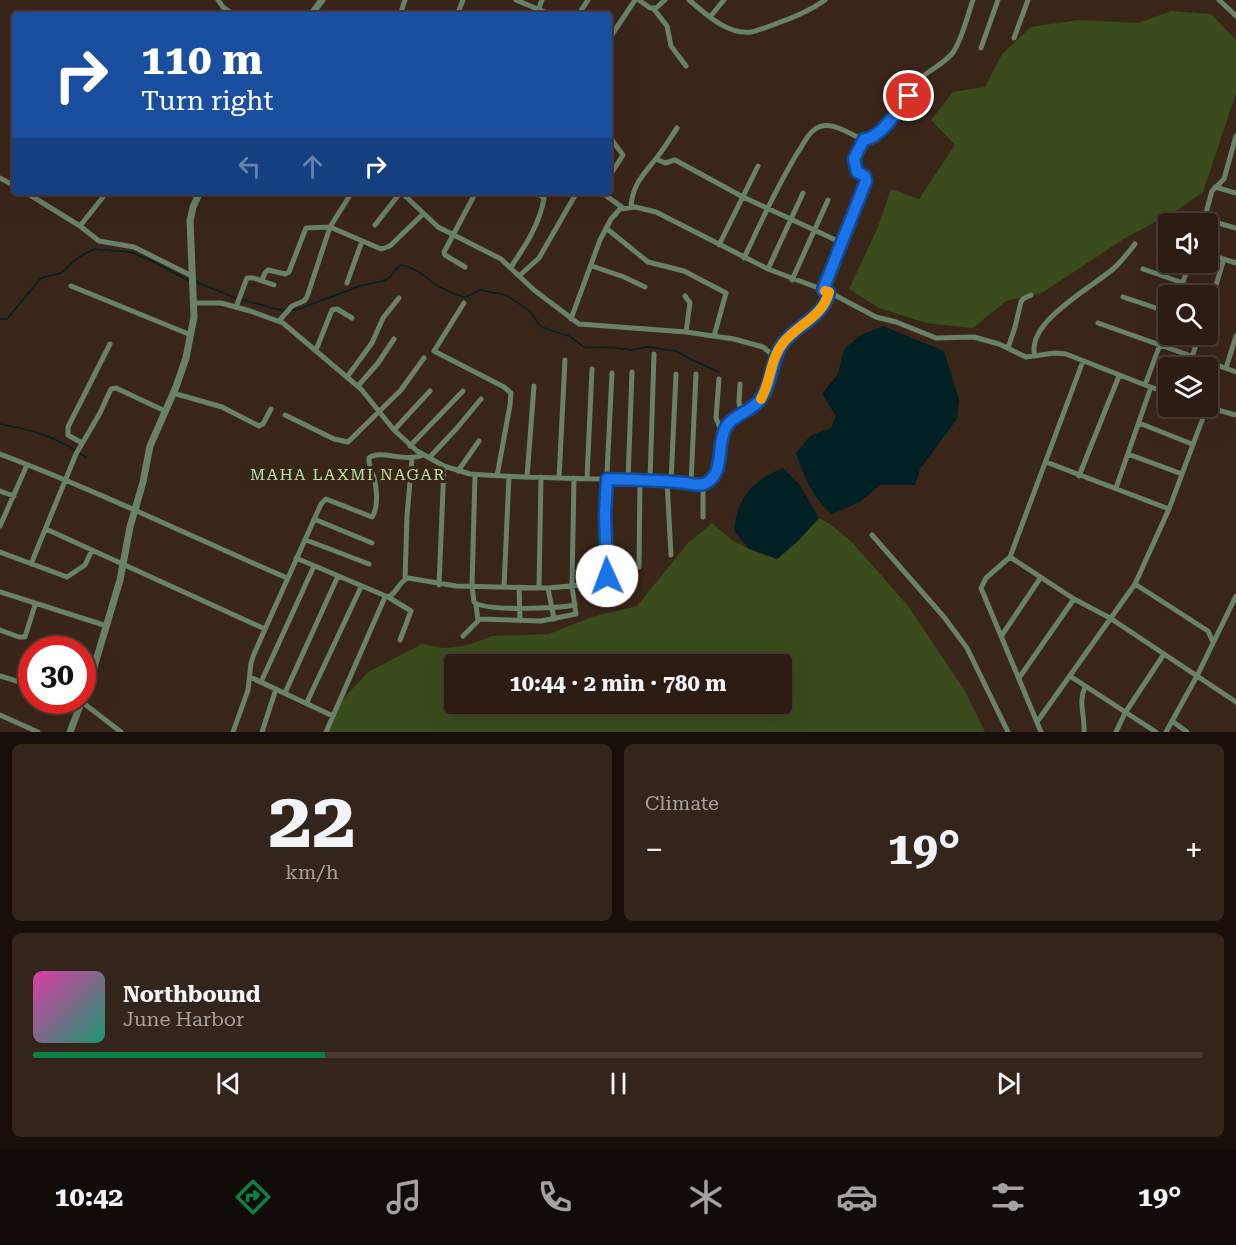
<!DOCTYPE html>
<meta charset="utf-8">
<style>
body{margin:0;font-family:"Roboto Serif",serif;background:#34251c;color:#f1f3f6;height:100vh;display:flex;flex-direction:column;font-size:22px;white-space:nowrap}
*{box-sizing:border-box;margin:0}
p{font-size:20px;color:#a6a1a0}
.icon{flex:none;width:33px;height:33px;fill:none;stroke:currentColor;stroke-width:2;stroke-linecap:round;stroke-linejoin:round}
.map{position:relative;height:732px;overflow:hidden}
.sheet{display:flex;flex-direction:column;gap:12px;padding:12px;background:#180f0a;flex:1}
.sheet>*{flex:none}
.top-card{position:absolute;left:12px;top:12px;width:600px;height:183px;border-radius:6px;box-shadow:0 6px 24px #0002,0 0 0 2px #483a33;background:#1a4fa0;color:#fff;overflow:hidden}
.tools{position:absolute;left:1158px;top:213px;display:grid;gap:12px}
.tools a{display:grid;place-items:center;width:60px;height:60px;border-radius:6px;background:#2c1c13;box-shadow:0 6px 24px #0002,0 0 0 2px #483a33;font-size:30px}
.speed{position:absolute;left:18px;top:636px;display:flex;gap:12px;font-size:30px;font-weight:700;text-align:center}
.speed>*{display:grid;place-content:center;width:78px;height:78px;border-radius:50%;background:#2c1c13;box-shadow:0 6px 24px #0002,0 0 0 2px #483a33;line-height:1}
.speed .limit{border:9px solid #d22;background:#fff;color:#111}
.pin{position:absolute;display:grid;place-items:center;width:51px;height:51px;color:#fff;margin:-26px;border:3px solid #fff;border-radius:50%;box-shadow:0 2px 6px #0007}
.me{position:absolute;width:66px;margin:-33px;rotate:358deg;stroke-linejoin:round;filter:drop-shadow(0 0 4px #0008)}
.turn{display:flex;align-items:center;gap:21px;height:126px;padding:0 30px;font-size:27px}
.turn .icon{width:78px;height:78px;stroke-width:2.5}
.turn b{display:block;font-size:42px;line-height:51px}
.lanes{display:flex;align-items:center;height:57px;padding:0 30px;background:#0003;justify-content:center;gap:30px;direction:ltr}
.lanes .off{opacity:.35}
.big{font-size:45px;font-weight:700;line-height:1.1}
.sheet .widget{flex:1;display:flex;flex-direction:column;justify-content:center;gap:9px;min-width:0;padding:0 21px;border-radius:9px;background:#34251c}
.sheet .dial{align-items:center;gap:0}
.dial b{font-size:78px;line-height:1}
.song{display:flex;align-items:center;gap:18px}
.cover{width:72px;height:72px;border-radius:9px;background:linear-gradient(135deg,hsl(320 70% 55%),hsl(160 70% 35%))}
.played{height:6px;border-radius:3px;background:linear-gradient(90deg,#0b8043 25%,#483a33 25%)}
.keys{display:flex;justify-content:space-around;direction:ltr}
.heat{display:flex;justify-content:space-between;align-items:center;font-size:33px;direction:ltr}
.sheet .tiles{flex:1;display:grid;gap:12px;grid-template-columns:1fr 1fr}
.widget:last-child{grid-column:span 2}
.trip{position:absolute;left:444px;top:654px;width:348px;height:60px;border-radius:6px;background:#2c1c13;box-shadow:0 6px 24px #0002,0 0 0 2px #483a33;font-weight:700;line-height:60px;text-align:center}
.tabs{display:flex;height:96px;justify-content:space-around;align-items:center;background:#120b08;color:#a6a1a0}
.tabs .icon{width:42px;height:42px}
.tabs .selected{color:#0b8043}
.tabs b{font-size:27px;color:#f1f3f6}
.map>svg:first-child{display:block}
.green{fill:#3a4c1b;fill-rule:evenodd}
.water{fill:#002024}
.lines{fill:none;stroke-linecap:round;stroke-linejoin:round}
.stream{stroke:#002024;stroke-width:1.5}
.minor{stroke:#698169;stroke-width:5}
.tertiary{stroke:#698169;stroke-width:7}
.route-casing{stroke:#114b97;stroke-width:15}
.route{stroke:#1a73e8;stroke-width:10}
.slow{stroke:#f59e0b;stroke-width:10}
.labels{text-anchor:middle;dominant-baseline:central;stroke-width:6;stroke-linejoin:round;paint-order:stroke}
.neighbourhood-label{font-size:16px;letter-spacing:1.5px;fill:#b5e3a1;stroke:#3a2519}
</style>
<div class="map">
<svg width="1236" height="732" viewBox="0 0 1236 732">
<rect width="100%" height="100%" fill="#3a2519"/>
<path class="green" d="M1171 11 1211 14 1236 40V93L1203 192 1173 213 1125 238 1042 293 1006 301 973 328 926 323 879 308 849 289 878 227 891 189 919 199 955 145 931 120 953 92 985 87 1002 54 1031 27 1078 20 1139 23Z
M819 518 830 524 852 542 908 606 965 691 985 732H328L344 698 368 672 422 644 443 648 465 646 492 636 549 634 592 617 637 606 688 543 712 523 733 541 749 549 797 542ZM454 664H782V704H454Z"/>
<path class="water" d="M883 326 944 351 959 400 957 419 920 469 915 485H880L860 502 832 514C812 497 804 477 796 453L810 436 831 428 836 416 822 394 838 374 844 349 861 335Z
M783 468 800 485 819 518 797 542 777 559 749 549 734 531C737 497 752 481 783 468Z"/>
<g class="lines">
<path class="stream" d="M196 282 236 298
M241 299 275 309 286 310
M291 310H296L360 286 383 281 389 278 400 265C416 267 423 276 435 284 443 290 454 293 463 297H466L480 290 506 295 530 311 539 324 544 328 569 336 584 347 618 348 631 350 648 347 676 351 692 360 719 372
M0 319H7L41 278 61 273 79 257 94 249 130 252 152 261 189 281
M0 424C27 429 51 435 75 450
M79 453 86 457"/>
<path class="minor" d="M218 0 223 7 234 15
M516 0 552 15
M639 0 650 8H656L665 0
M689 0C706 14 727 35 751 32 760 30 770 26 778 23 795 17 810 11 825 0
M1219 0 1236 16
M653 8 667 26 671 46 686 66
M400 15 405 0
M457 15 463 0
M536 15 542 0
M578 15 588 0
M710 17 724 0
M1014 38 1028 0
M609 39 635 0
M981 48 998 0
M609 136 623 155 609 177
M656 159 665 163 675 160 743 197 840 242
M0 178 15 186
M1215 187 1236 193
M25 192 80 226 99 241 134 247 192 276
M401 192 438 227 501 259 534 290 579 324 686 332 734 339 763 347 775 357
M601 192 623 208
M631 207C632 184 645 173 658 156 665 147 671 137 677 128
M1204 219 1236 228
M1203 224 1212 191 1224 179 1236 136
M375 225 400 193 399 192
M80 226 107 192
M606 228 648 262 684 271 726 293 714 336
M719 245 758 166
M1208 254 1236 263
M744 258C761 222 777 186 798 152 803 145 807 135 814 130 832 115 858 143 869 139 889 132 905 94 919 80 930 69 945 64 954 51 963 36 967 17 973 0
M592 266 624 277 645 287
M465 267 445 255 444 252 476 192
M511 267C525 246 540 224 544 198L535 192
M768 269 803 193
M1143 269 1183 283
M519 276 539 258 577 192
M262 280 265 273 268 270 285 274 289 272 306 228 330 227 381 249 390 246 423 214
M792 280 828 200
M347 283 362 241
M71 286 191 335
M823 290 866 181 865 176 857 172 854 161 864 139
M685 296 690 303 686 332
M1178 296 1190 262
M1123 297 1168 312
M194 303H221L250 311 283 323 361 389 394 430 417 451 444 466 470 474C535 479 601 478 666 481 675 482 699 487 706 483 724 474 719 444 726 429 732 414 751 412 760 400 771 385 770 365 779 349 792 326 823 320 829 292
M464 303 434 351 504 387 511 393 510 405 497 476
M236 307 247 278H254L274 285
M1208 311 1224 259
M571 319 600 240 611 219 620 209 635 207 656 212 768 269 829 292 876 317 896 322 936 338 974 337 999 344 1026 357 1055 353 1066 354 1145 385
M279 321 292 306 304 301 307 297 330 227 352 192
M1098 323 1236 372
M1168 323 1145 385 1168 393
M1008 348 1015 327 1021 302 1023 299 1031 295
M316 350 332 310 337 309 352 318
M1035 356C1025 323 1091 288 1113 269 1121 262 1128 253 1135 244
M1192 357 1200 334
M1226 368 1236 336
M347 377 372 343 383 318 399 298
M719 379 716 418 723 435
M740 384 739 402 741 415
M358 386 378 363 394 339
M173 393 222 407 259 426 263 424 271 409
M1207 407 1236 415
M285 415 334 439 348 442 401 390 424 358
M1139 423 1192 444
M394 430 430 391
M82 443 68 435V427L110 344
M410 446 463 391
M0 454C98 491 192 537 287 578
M1128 454 1182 474
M429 458 457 428 481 399
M1046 462 1169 509
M458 471 479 441
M475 475 472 586 474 602C485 612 558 608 575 605
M1079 476 1119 376
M527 477 534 386
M559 478 565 360
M587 478 592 369
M628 480 632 372
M650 480 654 354
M667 481 671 555
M671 482 676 374
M691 483 696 374
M703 484V517
M1116 488 1151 387
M0 491 14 496
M314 519 372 543
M0 526 27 465
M46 529 265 629
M872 535 944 617 967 648 1008 732
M306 540 369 564
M0 552 67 577 85 565 92 550
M1010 557 1074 599 1110 618 1236 702
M296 558 388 597C397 594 398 582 408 578L456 586 548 588 604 583 607 576 605 514 612 373
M31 564 76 454 100 413 111 389 116 388 165 411
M639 567 640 480
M405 580 407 516 412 459
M1135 584 1208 631 1213 642
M439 585 444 466
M504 587 509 476
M519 587 520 621
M539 588 541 477
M548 588 554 619
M0 592 107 626
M388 597 411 611 400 640
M479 619 541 621 576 614 572 586 574 478
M0 630 19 637H25L35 605
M1002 635 1041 577
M463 636 478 621 476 604
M0 676 23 683
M1070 676 1156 732
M250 677 333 716
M1019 678 1074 599
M261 682 314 566
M285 693 338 576
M82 702 121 732
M307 702 361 587
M0 715 38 732
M1172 721 1187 732
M1037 722 1135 584 1169 509 1207 407 1204 406
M233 732 248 690 251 663 254 654 321 504 326 499 372 517C378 509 377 492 375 482 374 474 368 467 369 458 381 449 404 463 423 455
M262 732 276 689
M326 732 385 597
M1041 732 981 588 986 578 1010 557 1083 361
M1084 732C1085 716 1078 702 1085 687
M1116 732 1125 713 1164 654
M1166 732 1197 676 1236 596"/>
<path class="tertiary" d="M311 15 322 0
M70 732 92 674 120 580 130 527 143 482 150 446 176 387 186 358 194 317 190 221 193 207 200 192"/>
</g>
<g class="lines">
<defs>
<path id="route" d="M607 576 605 514 607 479C633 480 659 480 685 483 692 484 701 487 708 482 726 470 715 439 729 423 737 414 751 411 759 401 773 385 770 359 784 342 798 324 824 317 829 292L823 290 866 181 865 176 857 172 854 159 864 139C879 140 900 108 909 96"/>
</defs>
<use href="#route" class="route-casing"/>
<use href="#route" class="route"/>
<path class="slow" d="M761 399C771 381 770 359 783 343 798 324 823 317 829 292L825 291"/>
</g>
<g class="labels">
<g class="neighbourhood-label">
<text x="348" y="474">MAHA LAXMI NAGAR</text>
</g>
</g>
</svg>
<div class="tools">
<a><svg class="icon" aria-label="sound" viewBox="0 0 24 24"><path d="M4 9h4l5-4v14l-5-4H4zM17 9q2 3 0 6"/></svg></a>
<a><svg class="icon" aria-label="search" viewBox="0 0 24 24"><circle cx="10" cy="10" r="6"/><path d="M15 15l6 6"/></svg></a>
<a><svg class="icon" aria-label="layers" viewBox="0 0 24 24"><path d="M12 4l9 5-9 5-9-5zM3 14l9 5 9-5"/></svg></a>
</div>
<div class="speed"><div class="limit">30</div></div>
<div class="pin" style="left:909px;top:96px;background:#d93025"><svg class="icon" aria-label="arrive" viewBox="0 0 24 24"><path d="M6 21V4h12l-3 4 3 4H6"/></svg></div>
<svg class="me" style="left:607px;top:576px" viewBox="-20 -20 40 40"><circle r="19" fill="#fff"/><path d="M0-13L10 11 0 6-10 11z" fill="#1a73e8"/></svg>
<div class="trip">10:44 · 2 min · 780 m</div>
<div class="top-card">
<div class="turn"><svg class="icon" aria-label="right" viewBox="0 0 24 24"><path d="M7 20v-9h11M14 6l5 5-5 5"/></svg><div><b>110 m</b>Turn right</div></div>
<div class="lanes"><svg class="icon off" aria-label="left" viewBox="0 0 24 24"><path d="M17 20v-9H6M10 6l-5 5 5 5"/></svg><svg class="icon off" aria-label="ahead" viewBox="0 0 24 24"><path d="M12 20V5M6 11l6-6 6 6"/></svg><svg class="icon" aria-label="right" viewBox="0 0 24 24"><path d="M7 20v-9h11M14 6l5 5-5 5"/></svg></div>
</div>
</div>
<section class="sheet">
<div class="tiles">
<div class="widget dial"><b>22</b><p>km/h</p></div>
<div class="widget"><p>Climate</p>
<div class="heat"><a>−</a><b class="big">19°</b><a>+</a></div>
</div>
<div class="widget">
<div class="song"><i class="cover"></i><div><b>Northbound</b><p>June Harbor</p></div></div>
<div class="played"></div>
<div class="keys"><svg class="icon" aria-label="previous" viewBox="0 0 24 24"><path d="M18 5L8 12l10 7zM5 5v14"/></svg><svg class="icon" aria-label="pause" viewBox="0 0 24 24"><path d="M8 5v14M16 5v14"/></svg><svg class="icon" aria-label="next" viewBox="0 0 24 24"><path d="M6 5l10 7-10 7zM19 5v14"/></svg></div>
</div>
</div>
</section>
<nav class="tabs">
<b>10:42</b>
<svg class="icon selected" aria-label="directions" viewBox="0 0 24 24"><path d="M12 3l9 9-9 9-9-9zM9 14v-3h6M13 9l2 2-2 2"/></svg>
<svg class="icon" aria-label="music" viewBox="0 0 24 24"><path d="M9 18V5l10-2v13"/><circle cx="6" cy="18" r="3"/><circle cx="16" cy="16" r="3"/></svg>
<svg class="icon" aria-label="phone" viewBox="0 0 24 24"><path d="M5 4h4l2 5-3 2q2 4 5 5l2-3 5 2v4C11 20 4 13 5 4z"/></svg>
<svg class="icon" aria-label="climate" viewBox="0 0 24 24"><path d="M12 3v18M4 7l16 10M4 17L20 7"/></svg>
<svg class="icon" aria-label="car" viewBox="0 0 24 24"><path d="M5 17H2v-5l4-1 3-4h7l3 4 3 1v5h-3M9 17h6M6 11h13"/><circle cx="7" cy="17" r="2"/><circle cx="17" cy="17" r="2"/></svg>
<svg class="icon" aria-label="filters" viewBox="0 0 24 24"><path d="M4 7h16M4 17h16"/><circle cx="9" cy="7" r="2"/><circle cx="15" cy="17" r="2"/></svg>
<b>19°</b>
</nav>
